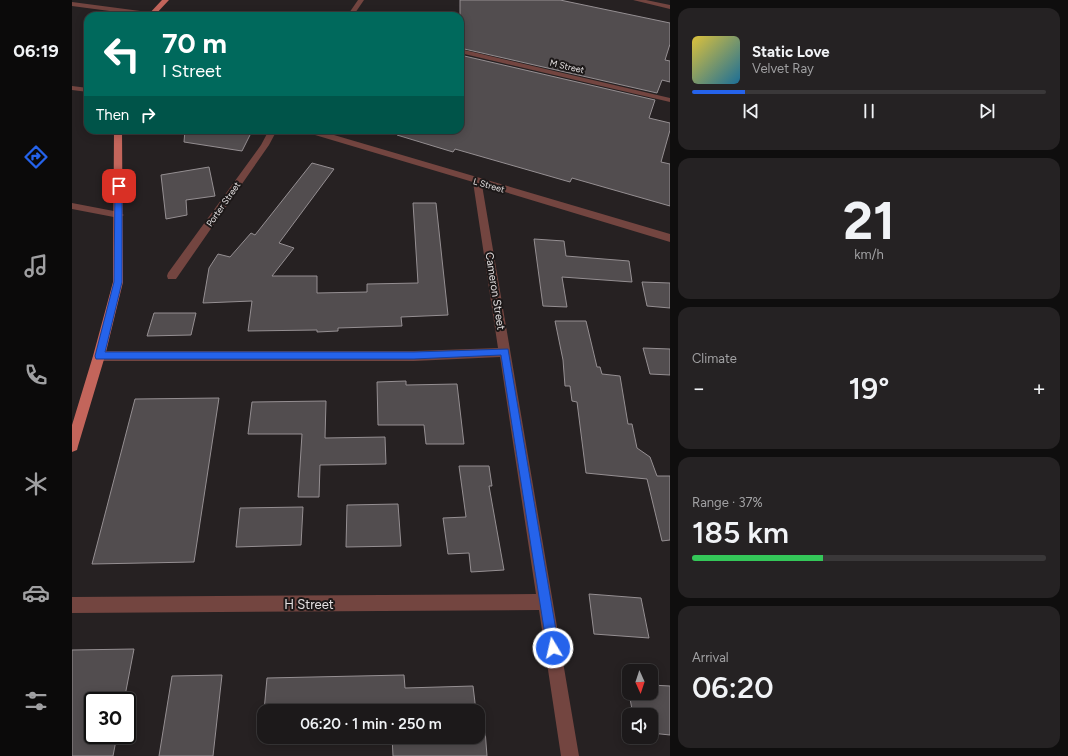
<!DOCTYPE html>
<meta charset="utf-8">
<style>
body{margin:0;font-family:Figtree,sans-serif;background:#252223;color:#f1f3f6;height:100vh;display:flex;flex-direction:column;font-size:15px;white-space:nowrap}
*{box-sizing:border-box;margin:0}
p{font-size:13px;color:#a0a0a2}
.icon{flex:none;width:22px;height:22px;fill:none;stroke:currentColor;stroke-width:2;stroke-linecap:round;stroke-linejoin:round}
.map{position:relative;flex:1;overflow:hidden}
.drawer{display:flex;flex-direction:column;gap:8px;padding:8px;background:#0f0e0e;width:398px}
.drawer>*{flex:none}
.top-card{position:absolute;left:12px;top:12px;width:380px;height:122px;border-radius:12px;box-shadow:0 2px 10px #0003,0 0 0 1px #3a3839;background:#00695c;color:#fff;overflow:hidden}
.needle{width:26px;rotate:177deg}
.buttons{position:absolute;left:550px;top:664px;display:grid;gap:8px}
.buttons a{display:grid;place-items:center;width:36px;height:36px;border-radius:8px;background:#1c191a;box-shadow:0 2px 10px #0003,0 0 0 1px #3a3839;font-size:20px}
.speed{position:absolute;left:12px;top:692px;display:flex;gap:8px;font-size:20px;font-weight:700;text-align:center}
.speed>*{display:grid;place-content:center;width:52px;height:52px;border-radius:50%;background:#1c191a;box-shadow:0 2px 10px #0003,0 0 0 1px #3a3839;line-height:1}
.speed .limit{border:2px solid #111;border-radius:6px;background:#fff;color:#111}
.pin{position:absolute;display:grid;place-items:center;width:34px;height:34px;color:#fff;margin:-17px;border-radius:8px;box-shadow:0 2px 6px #0006}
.me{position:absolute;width:44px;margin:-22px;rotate:351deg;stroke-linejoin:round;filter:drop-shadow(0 0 3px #0008)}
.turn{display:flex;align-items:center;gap:14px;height:84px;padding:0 12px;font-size:18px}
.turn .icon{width:52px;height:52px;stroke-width:2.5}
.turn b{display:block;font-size:28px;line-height:34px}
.then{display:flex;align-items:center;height:38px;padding:0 12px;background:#0003;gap:8px;font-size:15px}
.big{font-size:30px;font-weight:600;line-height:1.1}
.drawer .widget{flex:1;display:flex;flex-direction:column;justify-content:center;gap:6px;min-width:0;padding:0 14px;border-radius:12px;background:#252223}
.drawer .dial{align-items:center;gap:0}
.dial b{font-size:52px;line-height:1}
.song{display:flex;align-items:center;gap:12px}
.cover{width:48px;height:48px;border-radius:6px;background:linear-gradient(135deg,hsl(50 70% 55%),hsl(200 70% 35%))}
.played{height:4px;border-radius:2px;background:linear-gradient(90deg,#2563eb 15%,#3a3839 15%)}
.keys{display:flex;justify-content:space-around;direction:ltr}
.heat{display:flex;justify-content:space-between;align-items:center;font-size:22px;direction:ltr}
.charge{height:6px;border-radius:3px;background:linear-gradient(90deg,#34c759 37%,#3a3839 0)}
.trip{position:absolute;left:185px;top:704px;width:228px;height:40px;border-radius:12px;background:#1c191a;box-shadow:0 2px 10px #0003,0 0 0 1px #3a3839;font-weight:600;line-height:40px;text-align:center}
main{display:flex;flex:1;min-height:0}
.tab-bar{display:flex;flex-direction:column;width:72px;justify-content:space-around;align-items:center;background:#0b0a0a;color:#a0a0a2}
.tab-bar .icon{width:28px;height:28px}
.tab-bar .on{color:#2563eb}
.tab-bar b{font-size:18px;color:#f1f3f6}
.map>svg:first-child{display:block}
.building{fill:#524d4f;stroke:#958f92}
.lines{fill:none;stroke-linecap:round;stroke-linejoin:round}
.minor{fill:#734540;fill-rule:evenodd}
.major{fill:#c3655b;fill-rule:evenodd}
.route{fill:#2563eb;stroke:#184099}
.labels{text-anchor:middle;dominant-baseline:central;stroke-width:4;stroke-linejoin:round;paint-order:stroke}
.far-street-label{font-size:9px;fill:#e5e1e2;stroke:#1c1818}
.street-label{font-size:11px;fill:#e5e1e2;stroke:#1c1818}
.near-street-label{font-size:13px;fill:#e5e1e2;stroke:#1c1818}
</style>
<main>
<nav class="tab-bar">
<b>06:19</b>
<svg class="icon on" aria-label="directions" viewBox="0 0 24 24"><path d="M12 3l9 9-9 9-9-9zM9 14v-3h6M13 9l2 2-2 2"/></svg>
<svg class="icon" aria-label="music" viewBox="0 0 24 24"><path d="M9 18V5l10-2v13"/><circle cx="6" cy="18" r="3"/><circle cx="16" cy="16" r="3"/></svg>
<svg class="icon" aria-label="phone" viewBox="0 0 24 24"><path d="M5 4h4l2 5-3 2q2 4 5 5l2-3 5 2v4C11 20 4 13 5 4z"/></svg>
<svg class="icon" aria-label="climate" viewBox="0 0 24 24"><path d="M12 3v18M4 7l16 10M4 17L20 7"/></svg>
<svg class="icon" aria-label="car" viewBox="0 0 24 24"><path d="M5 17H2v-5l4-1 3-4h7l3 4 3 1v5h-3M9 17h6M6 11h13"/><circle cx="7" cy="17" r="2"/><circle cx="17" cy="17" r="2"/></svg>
<svg class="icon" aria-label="filters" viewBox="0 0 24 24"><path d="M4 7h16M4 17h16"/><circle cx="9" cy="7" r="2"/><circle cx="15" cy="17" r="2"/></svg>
</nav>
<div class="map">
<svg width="598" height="756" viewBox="0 0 598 756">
<rect width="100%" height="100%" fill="#262122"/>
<path class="building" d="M388 0H488L598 23V44L593 60 598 61V82L590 80 585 93 388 48Z
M388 55 583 100 577 118 598 123V130L589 162 598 164V206L500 178 498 182 383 149 381 152 325 135V130H388Z
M113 130H165L180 131 170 151 112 142Z
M240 163 262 169 207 243 222 248 200 276H245V293L295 292V284L346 283 341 203H364L376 315 329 317 330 326 266 328V331L245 332V330L176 331 180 301 131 303 137 268 146 254 158 257 179 233 183 235Z
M137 167 143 196 114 200 115 215 94 219 89 175Z
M462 239 492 241 494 256 557 261 560 282 490 277 495 307 471 306Z
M570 282 598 283V308L575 306Z
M82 313H124L119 335 75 336Z
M483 321H514L525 367H528L530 374 548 376 556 424H560L565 448 578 457 585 476H598V540L590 541 575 479 514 473 505 402 500 401 498 386H493L491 360Z
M571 348 598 349V375L578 374Z
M334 381V385L385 384 392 444H354L352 425H306L305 382Z
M147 398 122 562 20 564 63 399Z
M254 401 253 438 313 437 314 464 248 465 247 497H226L230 434H176L180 402Z
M387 466H417L420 486H417L432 570 399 572 397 553 376 554 371 518 394 517Z
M326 504 329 546 274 547 275 505Z
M231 507 229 545 164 547 168 508Z
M517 594 569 598 577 638 522 634Z
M62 649 52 701H21V735H45L41 756H0V650Z
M150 675 141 756H87L100 676Z
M332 675 333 688 401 686 404 711H192L195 678Z
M579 685 598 686V735L579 733V715H561L557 693H579Z
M406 730H413L415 756H321L320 737H406Z"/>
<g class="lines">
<path class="minor" d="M286 0H292L281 16H275Z
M561 0H574L598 5V9Z
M0 2 91 14 94 16H75L0 6Z
M388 49 598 98V102L388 53Z
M0 86 16 88V92L0 90Z
M197 130H205L197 145 104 279H96L95 276 96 273 189 145Z
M232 130H245L598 234V242L410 185 507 756H489L467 610 0 613V597L464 594 428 357 342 361H27L23 359 21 356 23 353 27 351H342L426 348 401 182 233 132Z
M0 203 47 212 52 215 47 218 0 209Z"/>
<path class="major" d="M90 0H97L82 16H75Z
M42 130H50L51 282 33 356 6 446 5 450 0 452V425L21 356 41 282Z"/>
</g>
<path class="route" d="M47 184 50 186V282L33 352H342L436 349 487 648 485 653 481 654 476 653 475 648 429 355 342 359H24L23 356 42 282 43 186Z"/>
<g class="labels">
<g class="far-street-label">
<text transform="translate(495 66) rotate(13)">M Street</text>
<text transform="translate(417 185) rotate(16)">L Street</text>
<text transform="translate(151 204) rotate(-55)">Porter Street</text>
</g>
<g class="street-label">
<text transform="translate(423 291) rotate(81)">Cameron Street</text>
</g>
<g class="near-street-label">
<text x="237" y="604">H Street</text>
</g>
</g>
</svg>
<div class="buttons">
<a><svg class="needle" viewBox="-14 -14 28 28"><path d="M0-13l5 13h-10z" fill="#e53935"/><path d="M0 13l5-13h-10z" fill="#a0a0a2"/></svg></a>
<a><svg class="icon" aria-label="sound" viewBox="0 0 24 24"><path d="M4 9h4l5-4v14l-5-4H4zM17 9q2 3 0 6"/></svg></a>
</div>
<div class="speed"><div class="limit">30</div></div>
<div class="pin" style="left:47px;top:186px;background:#d93025"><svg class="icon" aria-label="arrive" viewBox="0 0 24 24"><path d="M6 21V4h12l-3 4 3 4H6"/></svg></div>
<svg class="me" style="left:481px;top:648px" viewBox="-20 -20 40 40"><circle r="17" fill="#2563eb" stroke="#fff" stroke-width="3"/><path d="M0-11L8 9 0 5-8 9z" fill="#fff"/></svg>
<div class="trip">06:20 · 1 min · 250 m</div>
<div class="top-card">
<div class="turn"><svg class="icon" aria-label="left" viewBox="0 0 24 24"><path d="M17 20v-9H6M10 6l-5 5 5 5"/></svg><div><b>70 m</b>I Street</div></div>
<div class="then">Then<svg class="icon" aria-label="right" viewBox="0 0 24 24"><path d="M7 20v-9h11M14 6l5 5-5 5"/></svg></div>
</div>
</div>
<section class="drawer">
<div class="widget">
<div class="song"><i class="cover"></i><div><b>Static Love</b><p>Velvet Ray</p></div></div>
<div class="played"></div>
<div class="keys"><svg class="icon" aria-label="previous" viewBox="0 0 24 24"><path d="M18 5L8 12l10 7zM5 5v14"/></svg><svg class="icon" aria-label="pause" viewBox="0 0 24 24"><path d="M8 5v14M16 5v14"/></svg><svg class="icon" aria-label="next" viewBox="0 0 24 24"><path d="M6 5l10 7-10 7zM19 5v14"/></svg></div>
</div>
<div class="widget dial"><b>21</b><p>km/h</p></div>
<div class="widget"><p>Climate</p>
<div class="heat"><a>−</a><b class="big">19°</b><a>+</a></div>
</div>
<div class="widget"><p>Range · 37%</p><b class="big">185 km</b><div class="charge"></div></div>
<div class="widget"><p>Arrival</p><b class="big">06:20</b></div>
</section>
</main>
